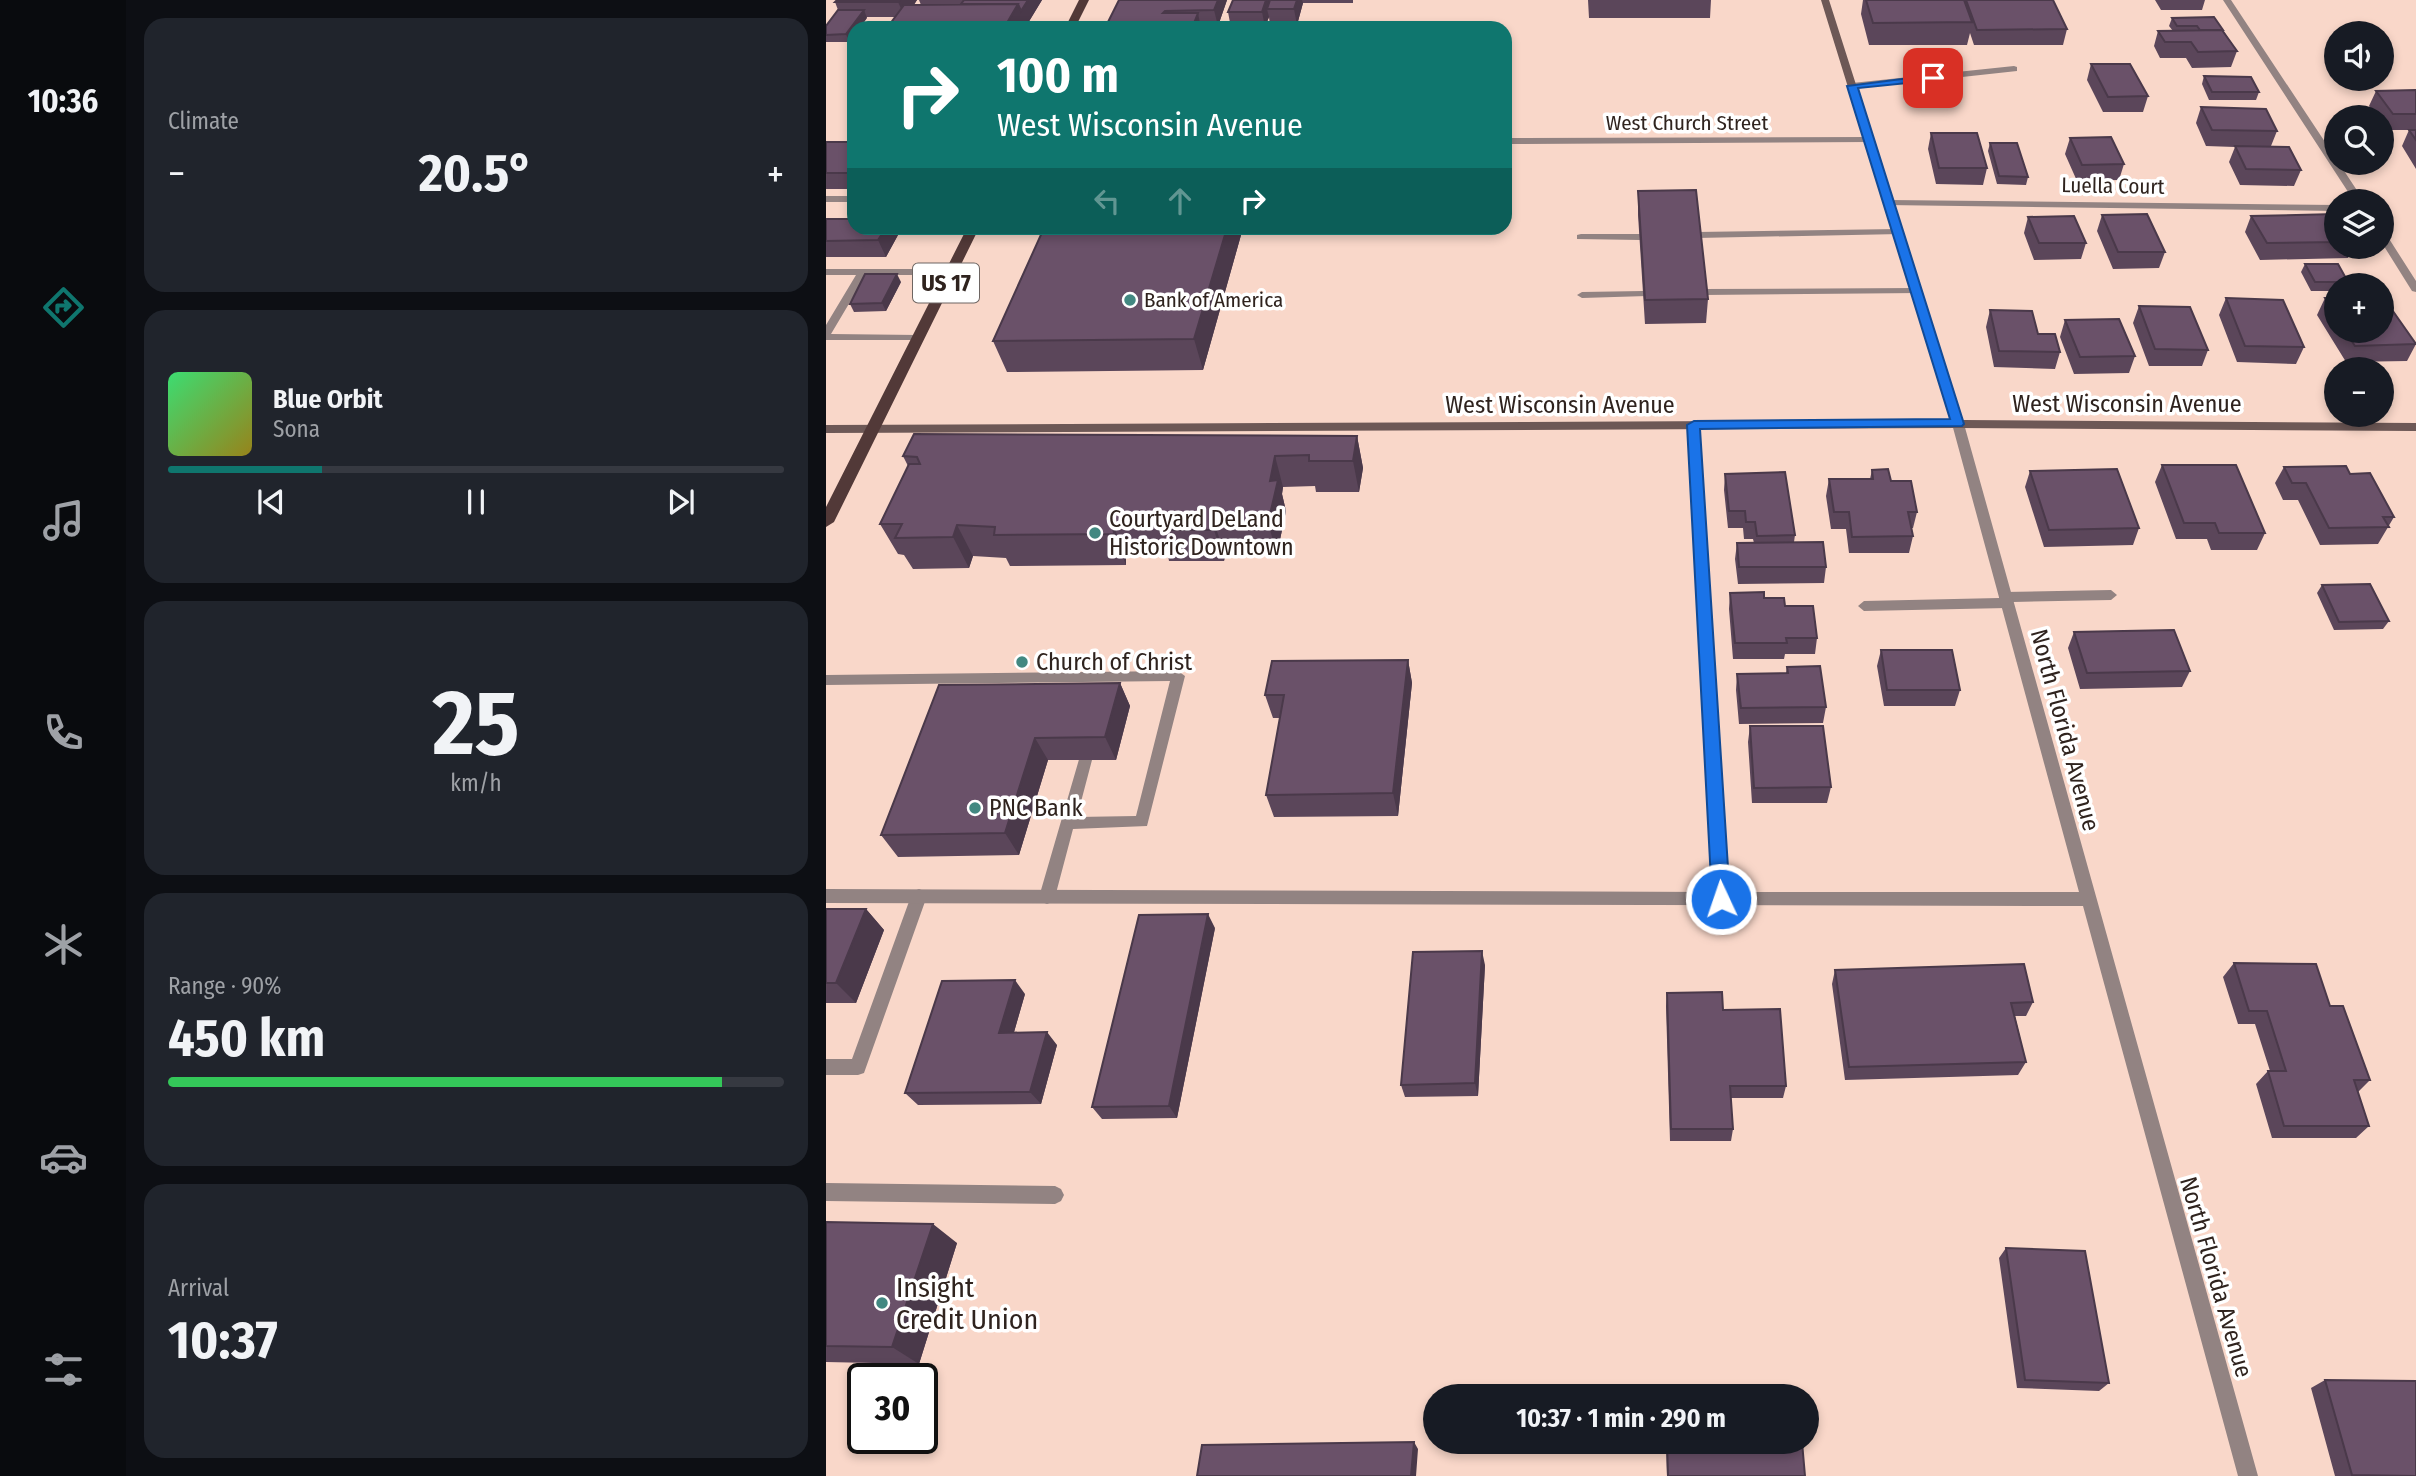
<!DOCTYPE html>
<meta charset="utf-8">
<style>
body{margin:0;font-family:"Fira Sans Condensed",sans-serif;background:#20242c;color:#f1f3f6;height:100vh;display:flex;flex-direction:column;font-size:26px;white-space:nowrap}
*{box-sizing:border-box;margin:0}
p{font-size:23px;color:#9ea1a6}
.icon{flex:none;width:38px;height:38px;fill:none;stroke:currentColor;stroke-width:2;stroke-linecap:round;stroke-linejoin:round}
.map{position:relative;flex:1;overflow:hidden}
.panel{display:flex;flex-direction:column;gap:18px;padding:18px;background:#0d0f14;width:700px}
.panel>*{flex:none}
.top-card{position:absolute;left:21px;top:21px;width:665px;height:214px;border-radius:21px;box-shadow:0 4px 10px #0003;background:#0f766e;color:#fff;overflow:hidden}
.controls{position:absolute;left:1498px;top:21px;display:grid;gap:14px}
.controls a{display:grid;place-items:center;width:70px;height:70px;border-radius:50%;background:#171b24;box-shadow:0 4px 10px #0003;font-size:35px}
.speed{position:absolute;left:21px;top:1363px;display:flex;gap:14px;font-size:35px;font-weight:700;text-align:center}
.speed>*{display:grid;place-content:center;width:91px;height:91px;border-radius:50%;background:#171b24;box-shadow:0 4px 10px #0003;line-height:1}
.speed .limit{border:4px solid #111;border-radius:10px;background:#fff;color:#111}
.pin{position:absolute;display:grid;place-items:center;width:60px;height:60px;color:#fff;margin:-30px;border-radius:14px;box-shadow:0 4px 10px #0006}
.me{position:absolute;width:77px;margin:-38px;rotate:357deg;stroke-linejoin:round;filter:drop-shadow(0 0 5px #0008)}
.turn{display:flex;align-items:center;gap:24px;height:147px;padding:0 35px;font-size:32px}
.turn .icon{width:91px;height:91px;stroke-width:2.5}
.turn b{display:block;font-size:49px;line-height:60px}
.lanes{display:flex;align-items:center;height:66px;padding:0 35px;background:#0003;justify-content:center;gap:35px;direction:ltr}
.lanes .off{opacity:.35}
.big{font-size:52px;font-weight:700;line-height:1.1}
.panel .tile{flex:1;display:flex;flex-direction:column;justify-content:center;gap:10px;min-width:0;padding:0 24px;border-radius:21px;background:#20242c}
.panel .dial{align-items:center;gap:0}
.dial b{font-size:91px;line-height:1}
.song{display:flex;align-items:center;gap:21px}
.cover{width:84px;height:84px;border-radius:10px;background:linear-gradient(135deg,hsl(140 70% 55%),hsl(50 70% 35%))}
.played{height:7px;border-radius:4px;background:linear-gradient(90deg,#0f766e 25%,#363941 25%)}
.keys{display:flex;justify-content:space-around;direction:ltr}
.heat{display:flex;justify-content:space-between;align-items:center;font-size:38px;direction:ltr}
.charge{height:10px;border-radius:5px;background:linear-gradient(90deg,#34c759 90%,#363941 0)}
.trip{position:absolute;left:597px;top:1384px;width:396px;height:70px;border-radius:35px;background:#171b24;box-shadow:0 4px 10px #0003;font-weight:700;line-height:70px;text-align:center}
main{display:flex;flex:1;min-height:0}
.menu{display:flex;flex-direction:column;width:126px;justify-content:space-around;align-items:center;background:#090b0e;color:#9ea1a6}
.menu .icon{width:49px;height:49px}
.menu .current{color:#0f766e}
.menu b{font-size:32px;color:#f1f3f6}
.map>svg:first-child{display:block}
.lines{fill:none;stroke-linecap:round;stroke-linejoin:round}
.lane{fill:#928382;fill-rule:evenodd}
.street{fill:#928382;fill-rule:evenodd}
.secondary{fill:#6d5856;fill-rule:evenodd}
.primary{fill:#523938;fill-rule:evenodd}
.wall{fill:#5b465a}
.shaded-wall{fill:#4a394a}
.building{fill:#6a5169;stroke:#4a394a;stroke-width:2}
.route{fill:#1a73e8;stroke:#114b97;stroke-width:2}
.poi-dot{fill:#428881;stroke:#fff;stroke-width:2.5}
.labels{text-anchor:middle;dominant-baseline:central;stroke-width:7;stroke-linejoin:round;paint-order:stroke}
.far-street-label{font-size:21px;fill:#2f231e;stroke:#fff}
.far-poi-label{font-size:21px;fill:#2f231e;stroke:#fff;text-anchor:start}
.shield{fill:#fff;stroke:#6d6562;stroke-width:2}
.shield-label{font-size:23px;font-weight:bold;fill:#2f231e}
.street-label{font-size:24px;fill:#2f231e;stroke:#fff}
.poi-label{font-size:24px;fill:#2f231e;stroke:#fff;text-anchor:start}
.near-poi-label{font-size:28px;fill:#2f231e;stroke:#fff;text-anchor:start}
</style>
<main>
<nav class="menu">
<b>10:36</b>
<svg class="icon current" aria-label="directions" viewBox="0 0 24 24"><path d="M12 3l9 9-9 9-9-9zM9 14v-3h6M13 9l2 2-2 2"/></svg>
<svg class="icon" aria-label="music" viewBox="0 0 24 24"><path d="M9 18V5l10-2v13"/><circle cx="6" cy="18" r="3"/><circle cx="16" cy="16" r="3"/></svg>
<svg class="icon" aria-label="phone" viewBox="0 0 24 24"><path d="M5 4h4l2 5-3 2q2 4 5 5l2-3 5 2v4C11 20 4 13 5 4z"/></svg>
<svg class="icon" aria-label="climate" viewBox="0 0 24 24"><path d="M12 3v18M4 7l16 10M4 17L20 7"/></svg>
<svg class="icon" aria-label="car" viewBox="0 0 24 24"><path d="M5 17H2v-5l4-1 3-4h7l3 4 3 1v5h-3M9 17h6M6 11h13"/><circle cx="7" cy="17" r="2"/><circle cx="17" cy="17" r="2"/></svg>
<svg class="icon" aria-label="filters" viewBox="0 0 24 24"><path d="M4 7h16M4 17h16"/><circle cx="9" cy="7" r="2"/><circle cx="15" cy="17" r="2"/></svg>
</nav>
<section class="panel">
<div class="tile"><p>Climate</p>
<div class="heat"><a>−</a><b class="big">20.5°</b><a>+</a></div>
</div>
<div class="tile">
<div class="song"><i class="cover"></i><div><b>Blue Orbit</b><p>Sona</p></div></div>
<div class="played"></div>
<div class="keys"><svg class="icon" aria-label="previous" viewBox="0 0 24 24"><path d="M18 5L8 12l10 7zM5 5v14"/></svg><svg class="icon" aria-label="pause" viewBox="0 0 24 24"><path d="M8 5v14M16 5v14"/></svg><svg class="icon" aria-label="next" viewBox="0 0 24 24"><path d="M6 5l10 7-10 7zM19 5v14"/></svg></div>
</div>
<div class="tile dial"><b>25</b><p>km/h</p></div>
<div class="tile"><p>Range · 90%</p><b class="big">450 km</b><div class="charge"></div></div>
<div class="tile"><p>Arrival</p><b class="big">10:37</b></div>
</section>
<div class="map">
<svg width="1590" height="1476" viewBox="0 0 1590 1476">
<rect width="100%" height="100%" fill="#f9d7c9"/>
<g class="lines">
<path class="lane" d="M0 196H28V202H0Z
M1072 229 1075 230V234L871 238 866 235 871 232Z
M755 234H814L819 237 814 240 751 239V235Z
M0 269H125L130 272 125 275H40L5 334 92 335 96 336V340H0V325L30 275H0Z
M1090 288 1094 289V293L877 295 872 292 877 289Z
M817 291 822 294 821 296 756 298 751 295 756 292Z
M1285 590 1291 595 1285 600 1187 602 1186 606 1181 608 1038 611 1032 606 1038 601 1173 598 1174 594 1179 592Z
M352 671 359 676 321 826 247 829 229 897 226 902 221 904 216 902 213 897 254 756H264L266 760 251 817 310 816 344 681 0 685V675Z
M93 889 98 891 101 896 38 1073 32 1075H0V1059H26L85 896 88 891Z
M0 1183 229 1186 235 1189 238 1195 235 1201 229 1204 0 1201Z"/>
<path class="street" d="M1397 0H1405L1538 201H1528Z
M1188 66 1191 67V71L1026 89 1022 86 1026 83Z
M1046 137 1048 139 1043 142 679 144V138Z
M1063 200 1510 205V211L1060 205 1058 203Z
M1556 233 1560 234 1590 281V292L1586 291 1556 243Z
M1132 420 1138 424 1432 1476H1412L1257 906 0 903V889L887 892 862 425 868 421 874 425 902 892H1253L1126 424Z"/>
<path class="secondary" d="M995 0H1003L1137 420 1590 423V431L1132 428 0 433V425L1125 420Z"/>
<path class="primary" d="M253 0H263L249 28H239Z
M141 228H153L8 522 0 527V507Z"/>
</g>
<path class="wall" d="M91 0 88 5H95L93 0H216L199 28H61L69 17H41L34 28H28V36L23 42H0V26L12 10 9 2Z
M293 0H401L392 26H375Z
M407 0H527V3H477L471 25H444L443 17 439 27 405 28 402 12Z
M762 0H885L884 18H763Z
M1037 0H1138V1V0H1227L1241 29 1237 45H1148L1144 33 1141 45H1043L1035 14Z
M1329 0H1379L1376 10H1335Z
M1388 17 1411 51 1405 67 1366 68 1360 58H1334L1328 46 1332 31H1347L1343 26 1346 18Z
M1265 64 1322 96 1317 112H1277L1261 80Z
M1378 76 1433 92 1430 100H1383L1376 84Z
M1590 90V130H1560L1556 124V117H1551L1543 106 1550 91Z
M1375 107 1451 131 1445 146 1475 170 1468 186 1414 185 1403 162 1409 147 1380 146 1370 123Z
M1583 130H1590V169L1576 146Z
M1105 133 1161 168 1157 185 1110 184 1102 149Z
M1244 138 1298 164 1293 180 1251 181 1239 154Z
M0 142H28V189H0Z
M1164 143 1202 177 1200 185 1171 184 1162 151Z
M812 191 882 299 880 323 819 324 812 215Z
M1510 214V247H1527L1522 258 1434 260 1419 232 1425 216Z
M1276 215 1339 252 1333 268 1287 269 1271 231Z
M1202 217 1260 243 1255 259 1208 260 1198 233Z
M0 219 28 228H69L72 235 60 257H0Z
M417 228 377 370 181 372 167 341Z
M1479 264 1522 282 1521 285H1510V291H1485L1475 272Z
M75 282 60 311 28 312 24 304Z
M1400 298 1478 347 1470 364 1411 362 1393 315Z
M1499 298H1510V331H1556L1590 344 1581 361 1520 362 1491 315Z
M1313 306 1382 350 1376 366H1323L1307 323Z
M1164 310 1212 334 1234 352 1229 369 1168 367 1160 327Z
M1239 320 1309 356 1303 373 1248 374 1234 337Z
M531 436 537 468 533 492H490L489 486 457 487 456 494 460 511 451 554 399 556 398 561H343L342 556H300V565L184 566 180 558 147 556 143 568 87 569 78 555 72 554 54 524 82 466 77 456Z
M1336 465 1439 533 1431 550H1385L1381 539H1350L1329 482Z
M1458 467 1524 474 1568 517 1552 544 1494 545 1472 500H1457L1449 483Z
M1046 470 1065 481 1091 512 1087 528H1085L1087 536 1083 553H1023L1020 529H1005L1000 496 1003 479H1044Z
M1204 471 1313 528 1307 545 1218 547 1199 487Z
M899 474 969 535 968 542 1000 567 998 583 912 584 909 559 911 543H928L927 539H918L917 528H902L898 490Z
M1496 585 1563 621 1557 629 1508 630 1491 593Z
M904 593 938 598 959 606 991 638 989 654H959L958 659H907L903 609Z
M1248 632 1364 671 1356 687 1254 689 1242 648Z
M1055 650 1134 690 1129 706H1058L1051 666Z
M582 660 586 683 572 816 448 817 440 795 454 718H447L439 695Z
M961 667 1000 707 997 723 913 724 910 690 911 674 960 673Z
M294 683 304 706 290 760H222L193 855 72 857 55 835Z
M924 726 1005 787 1001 803H926L922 742Z
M0 909H40L58 930 30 1003H0Z
M389 928 351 1118 276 1119 266 1107Z
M1408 963 1504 1006 1544 1080 1532 1092 1543 1126 1530 1138H1446L1430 1084 1442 1071H1444L1429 1024H1412L1397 977Z
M659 965 652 1096 579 1097 575 1085Z
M1009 970 1207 1002 1200 1016H1189L1200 1062 1192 1075 1019 1080 1006 984Z
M841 993 897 1010 960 1086 957 1098H905L907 1129 905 1141H844L840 1006Z
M199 994 188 1032 231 1045 215 1104 92 1105 79 1093Z
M0 1222 131 1243 93 1364 0 1362Z
M1180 1248 1283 1383 1273 1391 1191 1388 1173 1258Z
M1499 1380 1590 1476H1509L1485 1388Z
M840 1442H976L979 1476H841Z"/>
<path class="shaded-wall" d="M74 0H91L79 17 72 2Z
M202 0H216L199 28H178L192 4Z
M392 0H401L392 26 388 10Z
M440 0H448L441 9 443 17 439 27 436 12Z
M471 0H476L477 3 471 25 468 9Z
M38 10 41 18 34 28H28V36L23 42 20 34Z
M372 13 375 28H366Z
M60 228H69L72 235 60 257 52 240Z
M401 228H417L377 370 368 339Z
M71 274 75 282 60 311 56 303Z
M531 436 537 468 533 492 527 461Z
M449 456 457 487 456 494 460 511 451 554 442 523 444 481Z
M131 525 147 556 143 568 127 537Z
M287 525 300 556V565L288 534Z
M389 525 399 556 398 561 388 530Z
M582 660 586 683 572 816 567 793Z
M294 683 304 706 290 760 279 737Z
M209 738 222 760 193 855 179 833Z
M40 909 58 930 30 1003 10 983Z
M382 914 389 928 351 1118 343 1106Z
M656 951 659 965 652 1096 649 1083Z
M189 980 199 994 184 1046 173 1033Z
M221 1032 231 1045 215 1104 204 1092Z
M107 1224 131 1243 93 1364 66 1347Z
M588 1442 592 1449 590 1476H585Z"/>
<path class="building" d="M11 0H74L72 2H9Z
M138 0H202L195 11 192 4H135Z
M293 0H392L388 10 339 11 337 13H372L366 28H279Z
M407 0H440L436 12H402Z
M444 0H471L468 9H441Z
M1040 0H1138L1146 22 1047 23Z
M1140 0H1227L1241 29 1151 30Z
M192 4 178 28H61L78 5Z
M12 10H38L20 34 0 35V26Z
M1388 17 1397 30H1374L1371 26H1351L1346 18Z
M1396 30 1411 51 1372 52 1365 42H1339L1332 31Z
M1265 64H1304L1322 96 1282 97Z
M1378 76 1425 77 1433 92H1386Z
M1590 90V114H1567L1550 91Z
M1375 107 1440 109 1451 131 1386 130Z
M1583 130H1590V140Z
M1105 133H1151L1161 168H1113Z
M1285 137 1298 164 1256 165 1244 138Z
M0 142H28V173H0Z
M1164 143H1191L1202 177 1173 176Z
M1409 146 1463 147 1475 170 1420 169Z
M870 190 882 299 819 300 812 191Z
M1321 214 1339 252H1292L1276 215Z
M1510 214V242L1441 243 1425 216Z
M1248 216 1260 243H1213L1202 217Z
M0 219H28V228H60L52 240 0 241Z
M218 228H401L368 339 167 341Z
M1479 264H1512L1522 282H1489Z
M39 274H71L56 303 24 304Z
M1556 297H1557L1590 344 1529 346 1519 331H1556Z
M1400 298 1457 300 1478 347 1419 346Z
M1499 298H1510V317Z
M1313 306 1364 307 1382 350 1329 349Z
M1164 310 1206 311 1212 334H1229L1234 352 1173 351Z
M1293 319 1309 356 1254 357 1239 320Z
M88 434 531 436 527 461H483V455L449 456 444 481 452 480 442 523 389 525 388 530H332L331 525H287L288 534 168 535 169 527 131 525 127 537 69 538 76 524H54L83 464H94L91 457 77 456Z
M1336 465H1410L1439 533H1393L1389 523H1358Z
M1520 466 1524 474 1544 473 1568 517H1557L1563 527 1503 528 1480 483H1466L1458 467Z
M1062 469 1065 481H1085L1091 512H1082L1087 536 1026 537 1023 512H1008L1003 479H1047L1046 470Z
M1291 469 1313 528 1223 530 1204 471Z
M959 472 969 535 931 536 929 522H920L919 511H903L899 474Z
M997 542 1000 567H913L911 543Z
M1544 584 1563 621 1513 622 1496 585Z
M938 592V598H958L959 606H987L991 638H960L961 643H909L904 593Z
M1348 630 1364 671 1261 673 1248 632Z
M1055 650H1126L1134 690H1061Z
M582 660 567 793 440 795 458 695H439L446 661Z
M994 666 1000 707 915 708 911 674 962 673 961 667Z
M294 683 279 737 209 738 179 833 55 835 113 685Z
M924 726H997L1005 787 928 788Z
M0 909H40L10 983H0Z
M382 914 343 1106 266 1107 313 915Z
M656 951 649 1083 575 1085 587 952Z
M1408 963 1490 964 1504 1006H1517L1544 1080H1528L1543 1126H1458L1442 1071H1460L1441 1011H1423Z
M1198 964 1207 1002 1185 1003 1200 1062 1023 1067 1009 970Z
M189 980 173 1033 221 1032 204 1092 79 1093 116 981Z
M896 992 897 1010 954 1009 960 1086H904L907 1129H845L841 993Z
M0 1222 107 1224 66 1347 0 1346Z
M1180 1248 1259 1251 1283 1383 1199 1380Z
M1499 1380 1590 1381V1476L1526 1475Z
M588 1442 585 1476H371L376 1445Z
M841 1442H976L979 1476H842Z"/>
<path class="route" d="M1107 75 1111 80 1032 88 1138 424 1136 426 874 429 904 899 895 906 886 899 861 425 868 421 1124 419 1021 86Z"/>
<g class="poi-dot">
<circle cx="304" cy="300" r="7"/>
<circle cx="269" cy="533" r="7"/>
<circle cx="196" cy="662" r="7"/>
<circle cx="149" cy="808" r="7"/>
<circle cx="56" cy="1303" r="7"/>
</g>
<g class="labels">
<g class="far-street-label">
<text x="861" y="123">West Church Street</text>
<text transform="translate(1287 186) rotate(1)">Luella Court</text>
</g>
<g class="far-poi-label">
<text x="318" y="300">Bank of America</text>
</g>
<rect class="shield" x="87" y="263.5" width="66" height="39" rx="5"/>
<g class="shield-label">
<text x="120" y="283">US 17</text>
</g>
<g class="street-label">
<text x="1301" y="404">West Wisconsin Avenue</text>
<text x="734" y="405">West Wisconsin Avenue</text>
<text transform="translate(1239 730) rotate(75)">North Florida Avenue</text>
<text transform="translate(1390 1277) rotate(74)">North Florida Avenue</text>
</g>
<g class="poi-label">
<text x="283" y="519">Courtyard DeLand<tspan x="283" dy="28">Historic Downtown</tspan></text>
<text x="210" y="662">Church of Christ</text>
<text x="163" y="808">PNC Bank</text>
</g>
<g class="near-poi-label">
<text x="70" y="1287">Insight<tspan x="70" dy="32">Credit Union</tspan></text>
</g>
</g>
</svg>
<div class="controls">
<a><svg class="icon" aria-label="sound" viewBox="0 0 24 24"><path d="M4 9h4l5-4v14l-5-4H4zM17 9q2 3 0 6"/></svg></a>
<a><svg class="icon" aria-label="search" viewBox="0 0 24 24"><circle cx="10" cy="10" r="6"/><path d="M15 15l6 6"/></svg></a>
<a><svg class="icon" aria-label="layers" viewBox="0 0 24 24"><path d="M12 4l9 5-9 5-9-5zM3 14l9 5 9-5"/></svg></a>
<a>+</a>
<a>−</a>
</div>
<div class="speed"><div class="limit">30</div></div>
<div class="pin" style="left:1107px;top:78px;background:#d93025"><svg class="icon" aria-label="arrive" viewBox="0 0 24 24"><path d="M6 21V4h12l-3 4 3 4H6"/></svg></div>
<svg class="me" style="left:895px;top:899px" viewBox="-20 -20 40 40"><circle r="17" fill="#1a73e8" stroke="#fff" stroke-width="3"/><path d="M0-11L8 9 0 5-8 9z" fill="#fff"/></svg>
<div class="trip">10:37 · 1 min · 290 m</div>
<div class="top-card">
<div class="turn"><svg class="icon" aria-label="right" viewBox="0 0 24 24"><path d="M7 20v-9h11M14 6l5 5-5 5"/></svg><div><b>100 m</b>West Wisconsin Avenue</div></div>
<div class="lanes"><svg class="icon off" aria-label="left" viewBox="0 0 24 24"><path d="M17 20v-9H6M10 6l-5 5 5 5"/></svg><svg class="icon off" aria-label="ahead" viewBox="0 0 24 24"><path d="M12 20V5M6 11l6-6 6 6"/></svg><svg class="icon" aria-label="right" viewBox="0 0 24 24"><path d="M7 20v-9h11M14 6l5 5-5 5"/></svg></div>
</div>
</div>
</main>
